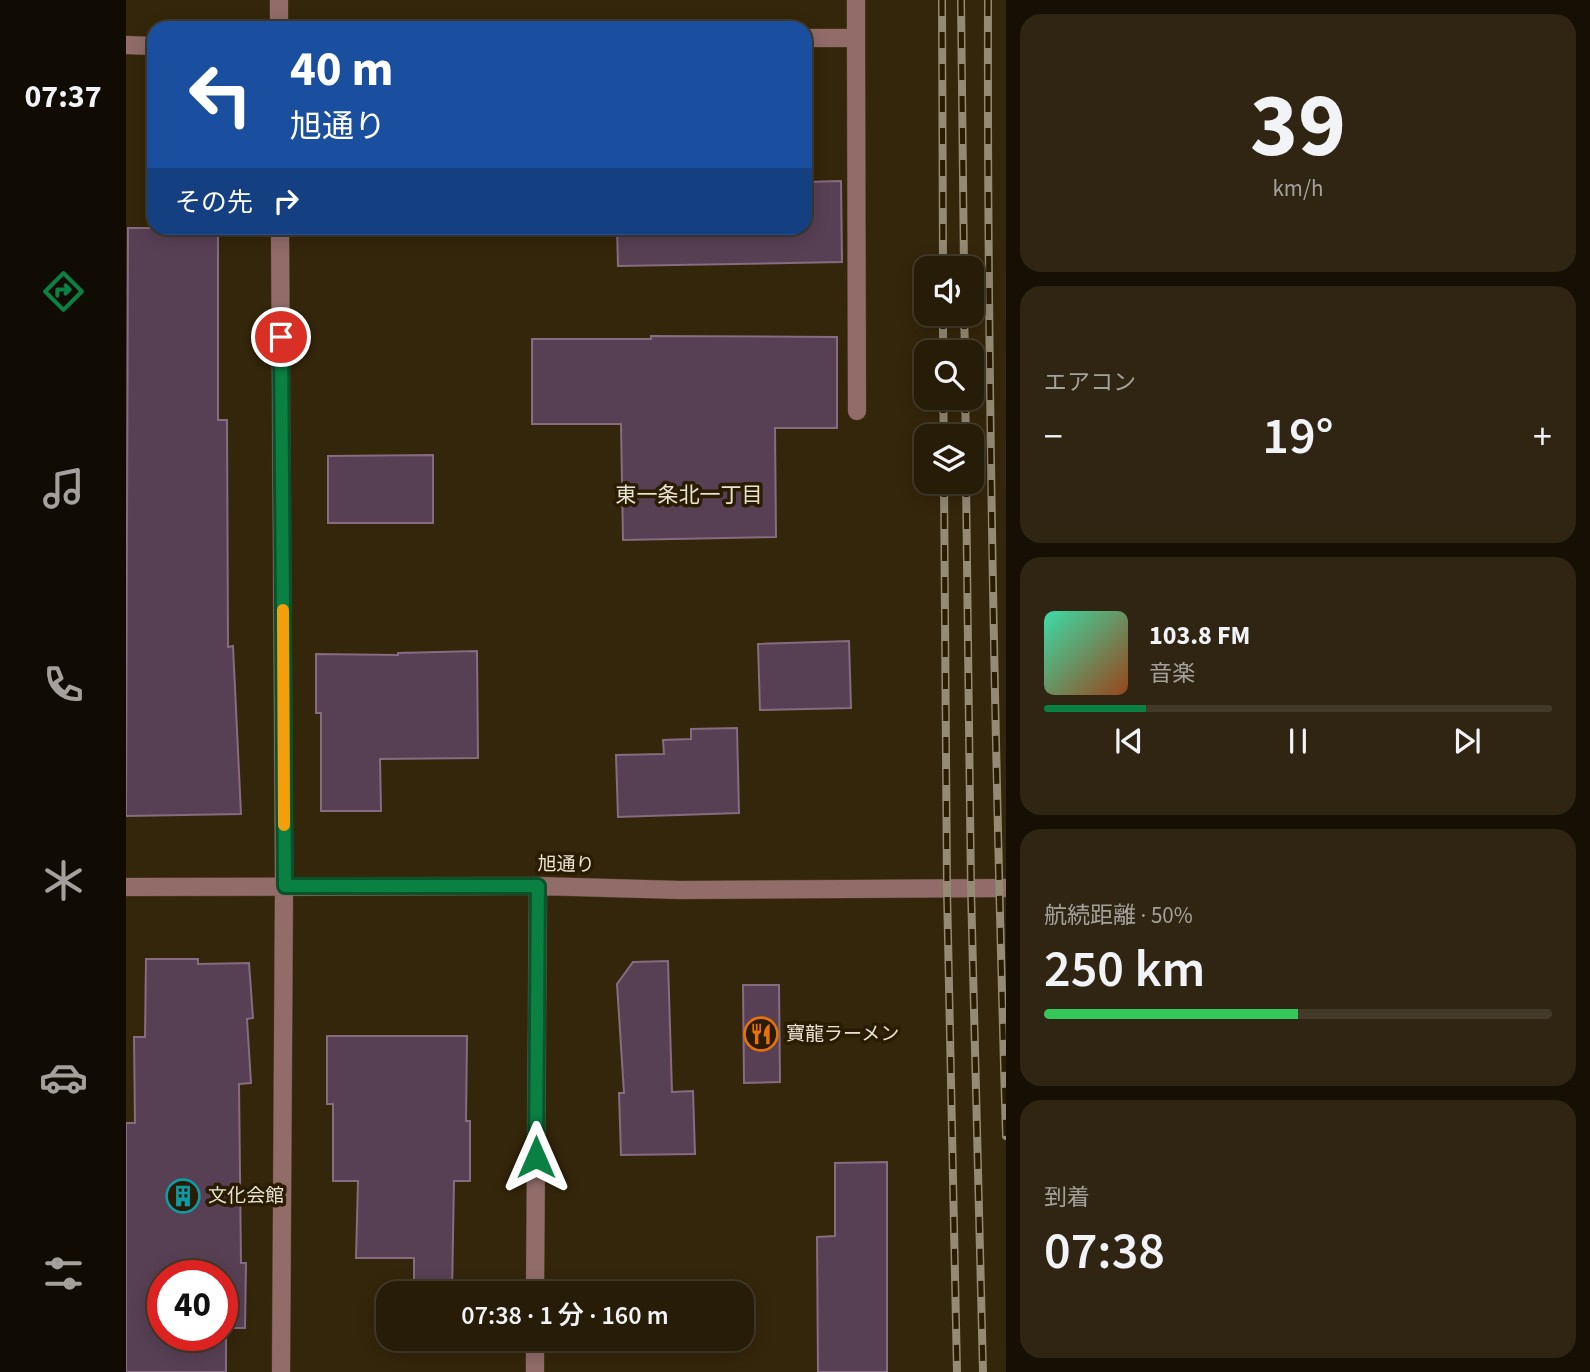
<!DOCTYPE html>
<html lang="ja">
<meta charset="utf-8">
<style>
body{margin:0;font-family:"Source Sans 3","Noto Sans JP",sans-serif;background:#2f2512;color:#f1f3f6;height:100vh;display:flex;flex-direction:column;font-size:26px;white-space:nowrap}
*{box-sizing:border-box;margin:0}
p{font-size:23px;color:#a4a19c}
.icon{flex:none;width:38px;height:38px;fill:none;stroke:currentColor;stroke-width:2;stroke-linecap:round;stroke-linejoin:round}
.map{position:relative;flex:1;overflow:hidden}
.side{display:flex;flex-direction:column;gap:14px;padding:14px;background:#150f04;width:584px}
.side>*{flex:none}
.hud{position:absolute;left:21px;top:21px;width:665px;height:214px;border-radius:21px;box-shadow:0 4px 18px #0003,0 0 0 2px #433a29;background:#1a4fa0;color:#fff;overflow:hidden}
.fabs{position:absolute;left:788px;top:256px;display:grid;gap:14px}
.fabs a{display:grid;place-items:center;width:70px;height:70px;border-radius:14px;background:#271c08;box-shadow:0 4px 18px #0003,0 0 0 2px #433a29;font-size:35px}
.speed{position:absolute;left:21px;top:1260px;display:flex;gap:14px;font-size:35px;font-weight:700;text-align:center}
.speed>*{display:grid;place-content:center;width:91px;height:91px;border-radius:50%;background:#271c08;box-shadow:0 4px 18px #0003,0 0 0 2px #433a29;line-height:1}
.speed .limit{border:10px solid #d22;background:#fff;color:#111}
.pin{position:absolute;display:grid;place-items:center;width:60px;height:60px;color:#fff;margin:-30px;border:4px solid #fff;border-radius:50%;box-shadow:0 2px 7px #0007}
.me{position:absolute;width:77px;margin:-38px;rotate:0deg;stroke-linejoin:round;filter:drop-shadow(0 0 5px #0008)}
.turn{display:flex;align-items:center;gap:24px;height:147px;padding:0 28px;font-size:32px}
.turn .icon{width:91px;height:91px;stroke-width:2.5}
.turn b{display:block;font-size:49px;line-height:60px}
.then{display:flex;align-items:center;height:66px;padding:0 28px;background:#0003;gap:14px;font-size:26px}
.big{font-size:52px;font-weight:600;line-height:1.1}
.side .card{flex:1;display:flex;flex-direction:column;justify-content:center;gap:10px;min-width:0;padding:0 24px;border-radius:21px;background:#2f2512}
.side .dial{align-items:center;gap:0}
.dial b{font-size:91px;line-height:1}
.song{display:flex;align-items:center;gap:21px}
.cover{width:84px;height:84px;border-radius:10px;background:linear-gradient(135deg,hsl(160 70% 55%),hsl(20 70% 35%))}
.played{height:7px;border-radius:4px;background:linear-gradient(90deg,#0b8043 20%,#433a29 20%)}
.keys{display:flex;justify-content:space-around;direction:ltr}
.heat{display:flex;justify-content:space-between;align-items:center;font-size:38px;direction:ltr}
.charge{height:10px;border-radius:5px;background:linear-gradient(90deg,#34c759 50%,#433a29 0)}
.trip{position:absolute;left:250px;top:1281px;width:378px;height:70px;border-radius:21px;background:#271c08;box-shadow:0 4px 18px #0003,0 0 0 2px #433a29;font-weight:600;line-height:70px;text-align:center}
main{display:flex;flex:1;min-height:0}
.menu{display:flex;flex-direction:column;width:126px;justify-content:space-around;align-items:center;background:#100b03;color:#a4a19c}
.menu .icon{width:49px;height:49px}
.menu .active{color:#0b8043}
.menu b{font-size:32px;color:#f1f3f6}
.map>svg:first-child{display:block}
.building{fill:#584054;stroke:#866b81;stroke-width:2;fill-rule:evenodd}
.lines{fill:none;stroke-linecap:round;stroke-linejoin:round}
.minor-casing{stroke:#51442a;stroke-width:19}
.minor{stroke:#916c69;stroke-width:18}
.rail-casing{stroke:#958a74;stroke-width:8}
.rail{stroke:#291c01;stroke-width:5;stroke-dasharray:16;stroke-linecap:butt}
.route-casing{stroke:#07532c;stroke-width:18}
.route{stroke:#0b8043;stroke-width:12}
.slow{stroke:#f59e0b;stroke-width:12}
.labels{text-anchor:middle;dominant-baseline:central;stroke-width:7;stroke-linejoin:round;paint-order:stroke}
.street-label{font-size:19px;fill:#eae2d2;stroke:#291c01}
.poi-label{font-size:19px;fill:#eae2d2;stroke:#291c01;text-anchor:start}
.neighbourhood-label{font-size:21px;fill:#eae2d2;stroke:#291c01}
</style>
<main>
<nav class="menu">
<b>07:37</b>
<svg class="icon active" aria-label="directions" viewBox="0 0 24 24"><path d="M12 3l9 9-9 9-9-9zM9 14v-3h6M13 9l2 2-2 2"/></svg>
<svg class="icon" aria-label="music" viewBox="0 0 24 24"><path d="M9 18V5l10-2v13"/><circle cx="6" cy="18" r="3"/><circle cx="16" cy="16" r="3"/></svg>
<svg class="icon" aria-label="phone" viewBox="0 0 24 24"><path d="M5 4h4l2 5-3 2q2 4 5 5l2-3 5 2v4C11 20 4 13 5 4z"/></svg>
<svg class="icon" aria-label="climate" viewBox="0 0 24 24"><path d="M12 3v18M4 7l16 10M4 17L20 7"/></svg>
<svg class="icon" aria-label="car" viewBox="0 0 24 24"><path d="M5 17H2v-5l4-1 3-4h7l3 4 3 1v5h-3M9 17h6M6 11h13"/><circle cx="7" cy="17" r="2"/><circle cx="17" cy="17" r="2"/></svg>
<svg class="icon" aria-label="filters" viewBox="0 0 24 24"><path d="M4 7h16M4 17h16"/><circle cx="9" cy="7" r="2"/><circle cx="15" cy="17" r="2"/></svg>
</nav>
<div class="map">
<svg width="880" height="1372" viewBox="0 0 880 1372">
<rect width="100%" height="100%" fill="#34260a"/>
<path class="building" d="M715 181 716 262 492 266 491 228H679V182Z
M2 228H92V420H101L102 647 107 646 115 814 0 816Z
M525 336 711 337V428H649L650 537 497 540 495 424H406V339H525Z
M307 455V523H202V456Z
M723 641 725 708 634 710 632 644Z
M351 651 352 758 254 759 255 811H195V713H190V654L272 655V653Z
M611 728 613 813 492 817 490 755 538 754 537 740 565 739V729Z
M20 959H72V964L123 963 127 1018 121 1019 125 1083 113 1084 115 1263H120L119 1328H100V1372H0V1123H9L8 1037H19ZM37 1276H96V1335H37Z
M542 961 546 1092 567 1091 569 1154 495 1155 493 1093H498L491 984 507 962Z
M617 985H653L654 1082 618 1083Z
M201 1036H341L340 1121H344V1181H328L326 1293H288V1258H230L232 1181H207V1104H201Z
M761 1162V1372H692L691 1237 709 1236V1163Z"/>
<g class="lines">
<defs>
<path id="minor" d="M153 28V0
M679 38H730L731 411
M730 38V0
M0 45 28 46
M154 228 158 886 155 1372
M0 887 412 886 554 890 880 888
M409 1293 412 886
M409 1372V1339"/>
</defs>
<use href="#minor" class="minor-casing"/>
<use href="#minor" class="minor"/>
<defs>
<path id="rail" d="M816 0 817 268
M835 0 838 268
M862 0C861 379 869 757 880 1136
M817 313V352
M838 313 839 352
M817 397 818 436
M839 397 840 436
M818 481 821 889 831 1372
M840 481 845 888 857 1372"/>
</defs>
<use href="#rail" class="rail-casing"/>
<use href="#rail" class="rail"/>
</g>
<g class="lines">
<defs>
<path id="route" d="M155 337 159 886H412L410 1157"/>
</defs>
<use href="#route" class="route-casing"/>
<use href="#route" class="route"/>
<path class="slow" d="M157 610 158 825"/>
</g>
<defs>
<symbol id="restaurant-ring" viewBox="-11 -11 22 22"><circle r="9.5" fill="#291c01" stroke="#e8710a" stroke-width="1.5"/><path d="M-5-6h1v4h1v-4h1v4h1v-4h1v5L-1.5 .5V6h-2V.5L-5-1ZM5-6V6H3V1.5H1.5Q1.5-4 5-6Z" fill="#e8710a"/></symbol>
<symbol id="building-ring" viewBox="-11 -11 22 22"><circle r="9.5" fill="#291c01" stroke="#0f9aa8" stroke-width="1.5"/><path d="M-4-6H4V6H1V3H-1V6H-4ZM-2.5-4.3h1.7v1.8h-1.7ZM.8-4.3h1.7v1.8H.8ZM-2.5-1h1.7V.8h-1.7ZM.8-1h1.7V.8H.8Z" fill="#0f9aa8"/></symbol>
</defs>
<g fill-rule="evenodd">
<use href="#restaurant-ring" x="616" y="1015" width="38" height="38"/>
<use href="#building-ring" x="38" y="1177" width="38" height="38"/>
</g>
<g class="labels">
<g class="street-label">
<text transform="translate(440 865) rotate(1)">旭通り</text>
</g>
<g class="poi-label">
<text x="660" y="1034">寶龍ラーメン</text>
<text x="82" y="1196">文化会館</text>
</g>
<g class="neighbourhood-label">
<text x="563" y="495">東一条北一丁目</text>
</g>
</g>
</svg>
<div class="fabs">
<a><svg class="icon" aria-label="sound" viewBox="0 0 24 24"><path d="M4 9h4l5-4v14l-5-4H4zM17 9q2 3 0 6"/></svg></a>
<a><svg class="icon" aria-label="search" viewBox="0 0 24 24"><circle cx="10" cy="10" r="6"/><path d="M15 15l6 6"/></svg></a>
<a><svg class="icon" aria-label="layers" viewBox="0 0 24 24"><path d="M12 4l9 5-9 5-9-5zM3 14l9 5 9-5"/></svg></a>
</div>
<div class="speed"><div class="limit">40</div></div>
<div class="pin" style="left:155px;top:337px;background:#d93025"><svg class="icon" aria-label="arrive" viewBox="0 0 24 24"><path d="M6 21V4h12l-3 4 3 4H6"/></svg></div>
<svg class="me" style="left:410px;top:1157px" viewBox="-20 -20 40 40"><path d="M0-17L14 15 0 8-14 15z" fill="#0b8043" stroke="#fff" stroke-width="4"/></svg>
<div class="trip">07:38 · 1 分 · 160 m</div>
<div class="hud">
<div class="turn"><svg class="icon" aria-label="left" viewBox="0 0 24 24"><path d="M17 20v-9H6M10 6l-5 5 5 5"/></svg><div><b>40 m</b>旭通り</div></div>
<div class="then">その先<svg class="icon" aria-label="right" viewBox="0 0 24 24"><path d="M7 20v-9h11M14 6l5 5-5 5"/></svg></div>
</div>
</div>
<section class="side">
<div class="card dial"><b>39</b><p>km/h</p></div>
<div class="card"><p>エアコン</p>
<div class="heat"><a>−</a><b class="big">19°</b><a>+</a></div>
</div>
<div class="card">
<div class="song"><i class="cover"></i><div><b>103.8 FM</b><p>音楽</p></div></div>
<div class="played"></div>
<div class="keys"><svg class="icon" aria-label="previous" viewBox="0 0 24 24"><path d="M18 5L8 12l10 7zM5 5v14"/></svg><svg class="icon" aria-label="pause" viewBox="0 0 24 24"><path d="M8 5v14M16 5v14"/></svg><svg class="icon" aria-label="next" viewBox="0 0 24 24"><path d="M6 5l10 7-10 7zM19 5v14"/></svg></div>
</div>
<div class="card"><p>航続距離 · 50%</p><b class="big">250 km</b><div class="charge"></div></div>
<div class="card"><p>到着</p><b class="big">07:38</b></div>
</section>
</main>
